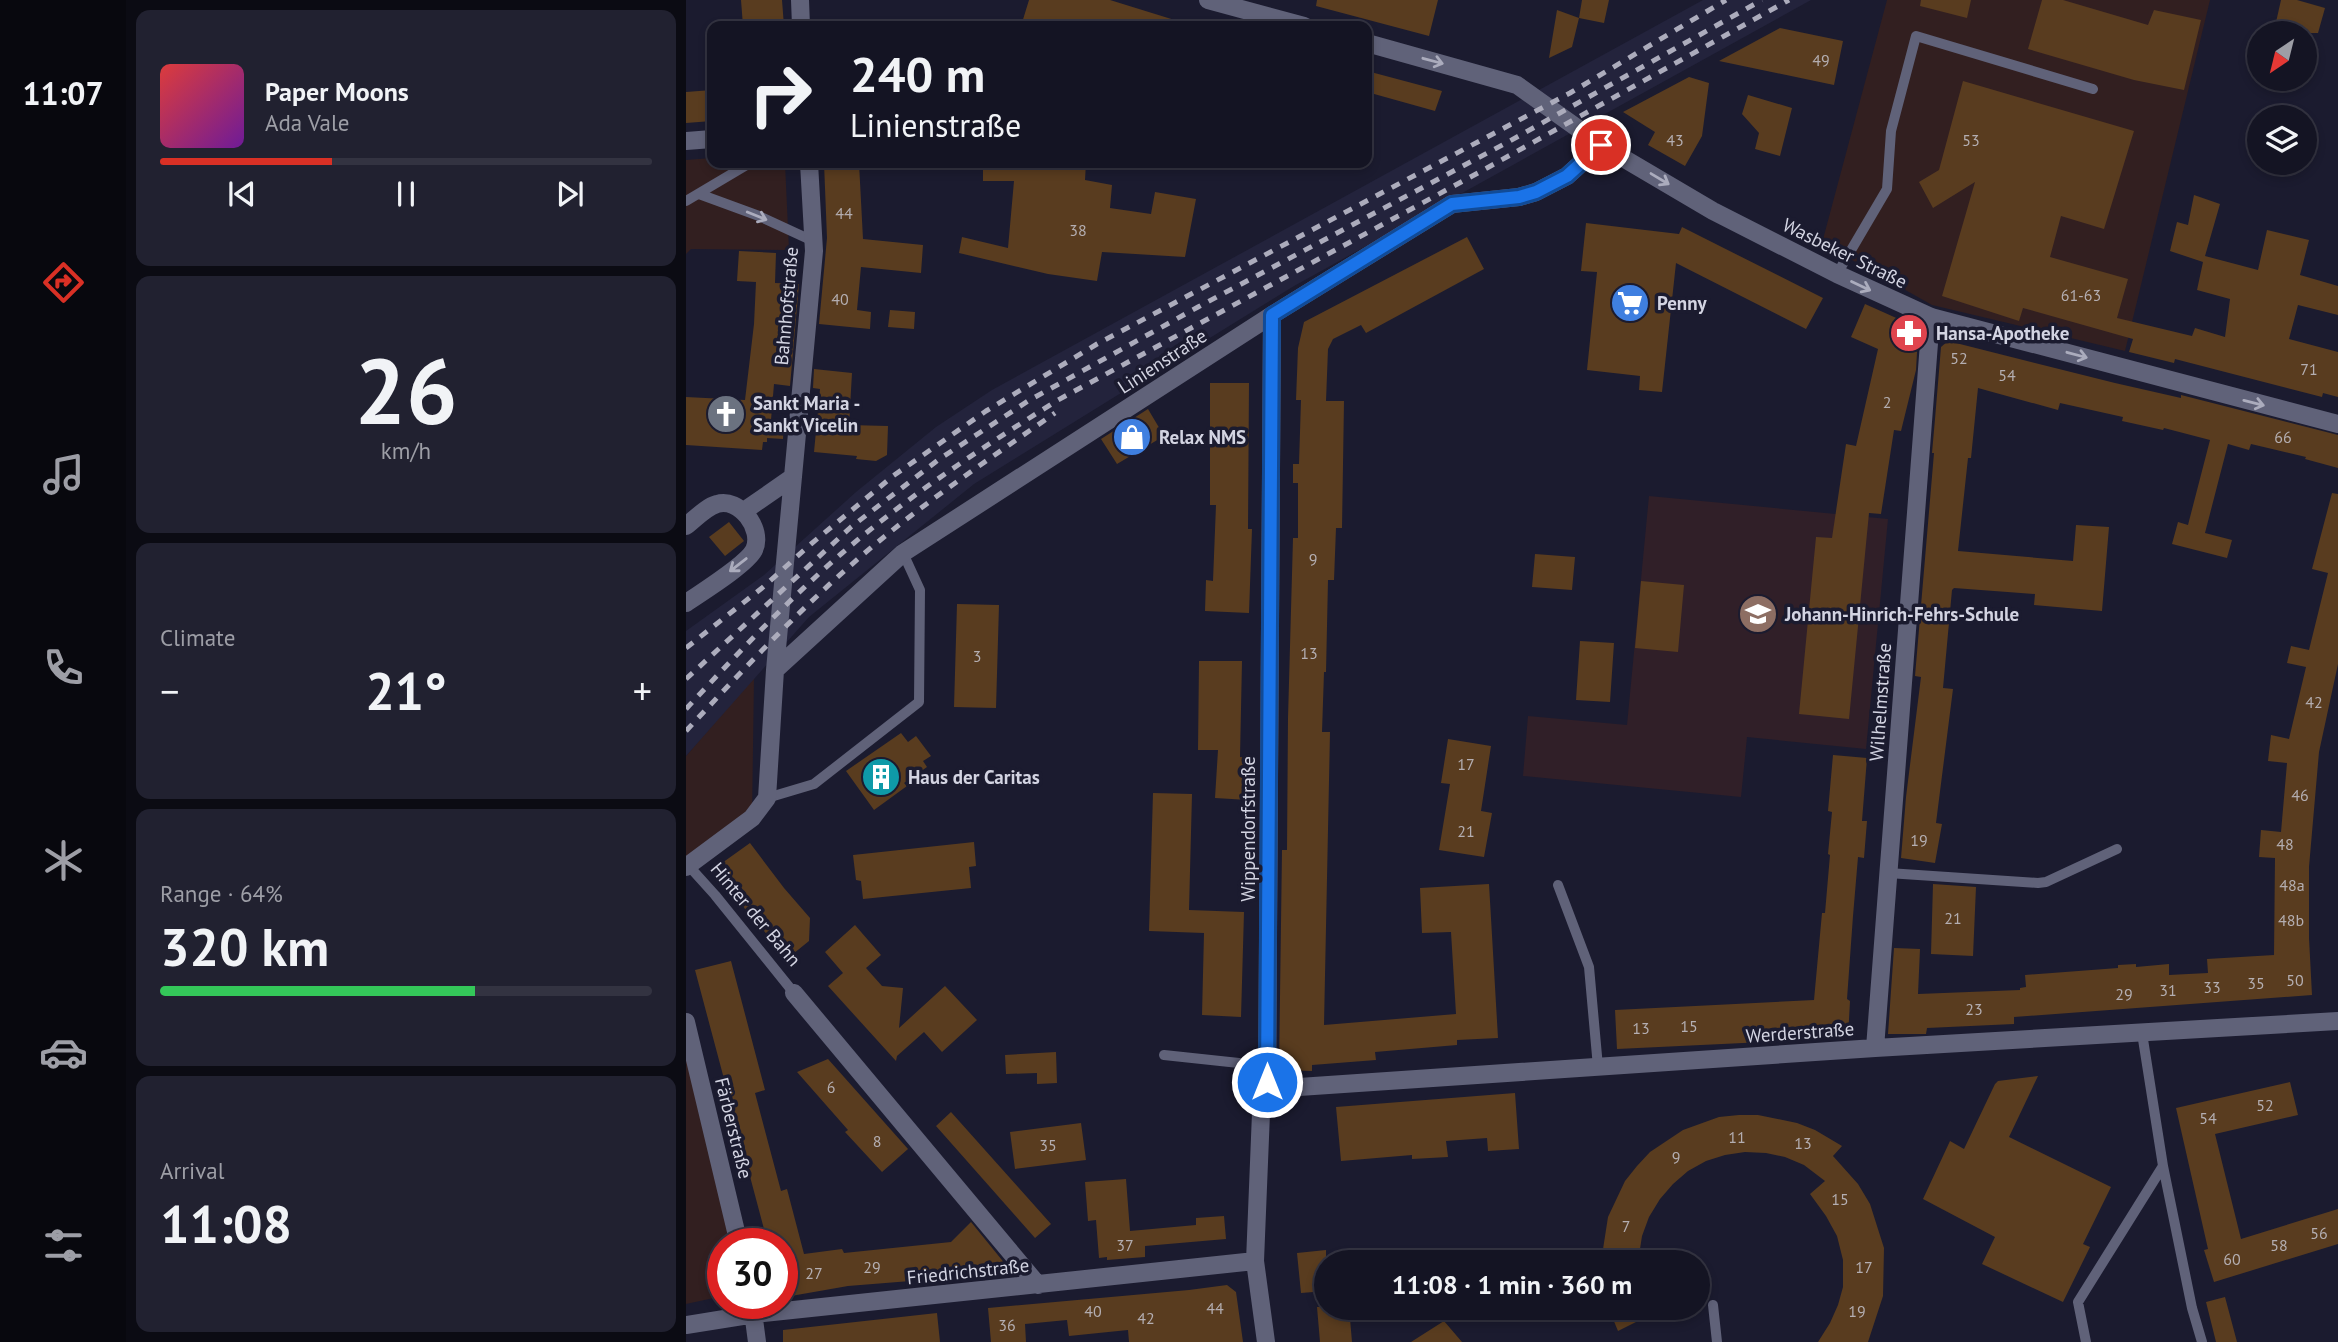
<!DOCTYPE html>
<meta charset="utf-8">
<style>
body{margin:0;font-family:"PT Sans",sans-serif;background:#212130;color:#f1f3f6;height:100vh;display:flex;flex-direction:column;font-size:26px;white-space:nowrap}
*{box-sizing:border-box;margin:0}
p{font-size:23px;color:#9d9ea6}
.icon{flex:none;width:38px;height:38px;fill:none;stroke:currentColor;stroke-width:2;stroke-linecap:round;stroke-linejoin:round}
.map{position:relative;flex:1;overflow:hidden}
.sheet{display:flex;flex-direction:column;gap:10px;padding:10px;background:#0b0b13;width:560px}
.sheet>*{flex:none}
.guide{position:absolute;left:21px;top:21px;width:665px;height:147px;border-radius:14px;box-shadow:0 4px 10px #0003,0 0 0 2px #333341;background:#141423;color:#f1f3f6;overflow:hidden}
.needle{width:46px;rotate:215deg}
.buttons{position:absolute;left:1561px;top:21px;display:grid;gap:14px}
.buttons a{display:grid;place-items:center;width:70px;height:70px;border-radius:50%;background:#141423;box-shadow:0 4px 10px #0003,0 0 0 2px #333341;font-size:35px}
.speed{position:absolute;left:21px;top:1228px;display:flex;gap:14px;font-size:35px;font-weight:700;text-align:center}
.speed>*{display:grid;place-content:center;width:91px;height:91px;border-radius:50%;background:#141423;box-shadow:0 4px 10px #0003,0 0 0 2px #333341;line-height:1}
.speed .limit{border:10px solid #d22;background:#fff;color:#111}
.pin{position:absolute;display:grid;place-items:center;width:60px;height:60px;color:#fff;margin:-30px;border:4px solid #fff;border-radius:50%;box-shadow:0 2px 7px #0007}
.me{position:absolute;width:77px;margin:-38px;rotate:0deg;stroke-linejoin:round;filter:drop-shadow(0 0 5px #0008)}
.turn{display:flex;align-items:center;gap:24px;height:147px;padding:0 28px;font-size:32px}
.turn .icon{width:91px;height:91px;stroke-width:2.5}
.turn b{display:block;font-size:49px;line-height:60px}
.big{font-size:52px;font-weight:700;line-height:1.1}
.sheet .widget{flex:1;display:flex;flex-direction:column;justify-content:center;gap:10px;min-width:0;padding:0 24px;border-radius:14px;background:#212130}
.sheet .dial{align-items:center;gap:0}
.dial b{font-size:91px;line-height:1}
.song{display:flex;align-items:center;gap:21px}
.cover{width:84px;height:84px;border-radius:10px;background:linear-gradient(135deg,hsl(0 70% 55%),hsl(280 70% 35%))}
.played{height:7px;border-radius:4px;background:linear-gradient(90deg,#d93025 35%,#333341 35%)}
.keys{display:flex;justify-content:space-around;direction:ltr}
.heat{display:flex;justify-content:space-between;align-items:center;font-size:38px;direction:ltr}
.charge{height:10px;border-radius:5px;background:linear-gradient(90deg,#34c759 64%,#333341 0)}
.trip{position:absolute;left:628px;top:1250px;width:396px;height:70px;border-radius:35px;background:#141423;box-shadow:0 4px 10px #0003,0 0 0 2px #333341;font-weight:700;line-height:70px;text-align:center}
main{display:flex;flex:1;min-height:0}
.dock{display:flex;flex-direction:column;width:126px;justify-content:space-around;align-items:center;background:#08080e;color:#9d9ea6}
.dock .icon{width:49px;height:49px}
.dock .selected{color:#d93025}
.dock b{font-size:32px;color:#f1f3f6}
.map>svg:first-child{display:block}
.commercial{fill:#321f20}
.built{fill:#23233c}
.education{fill:#301f28}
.building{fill:#593c1f}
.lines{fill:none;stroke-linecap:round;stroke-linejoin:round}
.service{stroke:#606279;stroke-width:10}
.minor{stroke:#606279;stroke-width:18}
.tertiary{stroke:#606279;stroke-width:18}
.rail{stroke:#acacbc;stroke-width:5;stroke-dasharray:9 9;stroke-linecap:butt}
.oneway{stroke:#abacbd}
.route-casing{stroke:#114b97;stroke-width:18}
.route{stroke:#1a73e8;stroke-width:12}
.labels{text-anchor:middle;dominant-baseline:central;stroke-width:7;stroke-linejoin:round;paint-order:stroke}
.number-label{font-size:16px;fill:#b4aeb1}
.street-label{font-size:19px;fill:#d3d4e2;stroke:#1b1b2f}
.poi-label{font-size:19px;font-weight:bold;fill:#d3d4e2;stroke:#1b1b2f;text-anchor:start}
</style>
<main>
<nav class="dock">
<b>11:07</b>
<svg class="icon selected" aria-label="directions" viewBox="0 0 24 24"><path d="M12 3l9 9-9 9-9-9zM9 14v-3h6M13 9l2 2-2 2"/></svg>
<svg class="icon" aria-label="music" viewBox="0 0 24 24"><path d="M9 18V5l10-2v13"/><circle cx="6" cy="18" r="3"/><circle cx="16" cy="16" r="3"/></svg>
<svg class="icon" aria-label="phone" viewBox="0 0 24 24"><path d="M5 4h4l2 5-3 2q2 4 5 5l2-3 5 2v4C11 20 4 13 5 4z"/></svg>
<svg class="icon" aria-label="climate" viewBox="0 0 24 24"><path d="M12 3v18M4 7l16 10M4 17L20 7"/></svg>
<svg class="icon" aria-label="car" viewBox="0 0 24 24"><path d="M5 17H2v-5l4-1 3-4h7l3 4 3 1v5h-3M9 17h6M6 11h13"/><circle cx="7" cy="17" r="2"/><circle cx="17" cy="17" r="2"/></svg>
<svg class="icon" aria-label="filters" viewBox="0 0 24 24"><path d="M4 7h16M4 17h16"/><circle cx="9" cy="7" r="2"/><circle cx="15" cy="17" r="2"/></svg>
</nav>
<section class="sheet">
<div class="widget">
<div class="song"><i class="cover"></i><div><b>Paper Moons</b><p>Ada Vale</p></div></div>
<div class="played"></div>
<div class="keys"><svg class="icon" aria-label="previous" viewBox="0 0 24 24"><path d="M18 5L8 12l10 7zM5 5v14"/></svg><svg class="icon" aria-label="pause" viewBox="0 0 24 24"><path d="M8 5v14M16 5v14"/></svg><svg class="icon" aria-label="next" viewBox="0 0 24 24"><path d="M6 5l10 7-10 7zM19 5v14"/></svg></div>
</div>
<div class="widget dial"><b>26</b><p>km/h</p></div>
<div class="widget"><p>Climate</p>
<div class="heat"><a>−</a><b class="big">21°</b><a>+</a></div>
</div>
<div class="widget"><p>Range · 64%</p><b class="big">320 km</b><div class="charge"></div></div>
<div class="widget"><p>Arrival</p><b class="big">11:08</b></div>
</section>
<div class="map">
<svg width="1652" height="1342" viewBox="0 0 1652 1342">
<rect width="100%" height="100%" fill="#1b1b2f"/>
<path class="commercial" d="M1201 0H1524L1439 351 1246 305 1136 243Z
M26 158V163H99L103 250 5 249 0 254V160Z
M68 677 66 818 0 867V756Z
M0 1022 53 1244H37V1296L0 1304Z"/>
<path class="built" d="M1017 0H1125L608 286 288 484 123 617 0 756V631L78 575 170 492 250 427 306 390Z"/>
<path class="education" d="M963 496 1202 519 1180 749 1061 737 1055 797 837 776 842 716 941 725Z"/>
<path class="building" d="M55 0H96L98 26H57Z
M343 0H424L495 22V26H335Z
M631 0H752L743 36 630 6Z
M896 0H923L918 23 893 18Z
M1235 0H1285L1281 18 1234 6Z
M1356 0H1377L1462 25 1468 10 1515 20 1498 90 1448 80 1342 49Z
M1595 0H1611L1639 8 1632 33H1596L1588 31Z
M871 10 893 18 886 47 863 58Z
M1094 28 1157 41 1148 85 1033 61Z
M681 71 756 91 749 111 681 92Z
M1003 77 1023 83 1016 136 999 166 962 145 969 132 937 112Z
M1277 81 1448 131 1418 229 1375 216 1364 257 1442 279 1431 318 1506 336 1509 328 1539 337 1544 299 1511 290 1517 262 1484 251 1491 222 1502 225 1508 195 1534 204 1519 256 1572 270 1581 230 1623 240 1614 275 1652 286V315L1612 305 1603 339 1652 352V397L1637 393 1636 397 1489 359 1488 363 1443 352 1447 339 1337 308 1333 321 1256 296 1289 182 1247 208 1233 182 1253 170Z
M26 90V121L0 123V92Z
M1062 95 1106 108 1094 156 1069 149 1073 133 1056 114Z
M138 163H173L177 239 237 245 235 273 175 267 171 310 185 312 184 329 133 324 141 238Z
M297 163H400L399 180 426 185 424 208 465 214 469 192 510 199 499 257 416 252 411 281 362 274 273 253 276 237 322 248 328 181H297Z
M900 223 993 234 996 227 1137 298 1120 329 990 263 976 392 953 390 954 376 901 370 911 272 895 271Z
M781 237 798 269 680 333 675 325 647 339 642 349 640 401H658L656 528H650L648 580H642L640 672H638L636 732H644L638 1025 770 1014 765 932 736 933 734 888 803 884 812 1038 771 1040V1045L689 1052 690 1060 626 1065V1071L593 1070 596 850H601L602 718 607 538H612V483H607V464H613L615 400H610L612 348 618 322Z
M53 251 90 253 89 283 113 284 104 386 88 384 85 420H98L97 439 81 438V442H77L76 450 0 445V397L59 400 68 324 70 282 51 281Z
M1179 304 1226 325 1232 335 1230 370 1215 431 1208 430 1195 514 1183 513 1163 719 1113 714 1130 537 1146 538 1160 444 1170 446 1192 349 1165 337Z
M204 310 229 312 228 329 202 327Z
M1262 341 1429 383 1495 398V395L1652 435V468L1619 459 1620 457 1565 444 1563 450 1542 444 1519 533 1546 540 1541 558 1486 544 1492 522 1502 525 1524 440 1478 428 1477 430 1436 421 1437 417 1374 403 1372 410 1292 388 1285 458H1282L1272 551 1387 561 1390 525 1423 527 1416 611 1348 605 1349 594 1268 588 1266 590 1257 688 1267 689 1250 823 1256 824 1249 863 1215 858 1220 797 1235 677 1229 676 1248 453H1246L1249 419 1255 347Z
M128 369 166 373 163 425 202 426 201 455 190 461 170 459 171 456 128 452 134 389 127 388Z
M524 383H563L562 529H566L563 613 519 611 520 580 527 581 530 505H524Z
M462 409 478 436 431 464 415 439Z
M1646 493 1652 494V664L1633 752 1623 867V938L1626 995 1328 1017V1024L1241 1028 1240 1034H1202L1208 948 1234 949 1232 994 1334 990V988L1340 987 1339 975 1432 968V965L1450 964V967L1483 964V975L1522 973 1521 959 1588 955 1589 858 1573 857 1575 830 1595 832 1601 763 1582 761 1585 735 1603 739 1620 667 1601 663 1605 646 1623 650 1642 573 1626 569Z
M43 522 58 541 39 556 23 537Z
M849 554 889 557 886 590 846 587Z
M955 581 998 585 992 652 949 648Z
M271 604 313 605 310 708 268 707Z
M894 641 928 643 924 702 890 700Z
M513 661H556L554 757 564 758 562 800 529 798 532 750H512Z
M215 733 222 742 230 736 245 756 237 761 241 767 218 783 221 786 188 810 160 771Z
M762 739 805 746 795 811 806 813 798 857 753 850 764 784 755 783Z
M1147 755 1181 758 1176 821H1181L1178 858 1172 857 1167 916 1161 999 1164 1001 1162 1038 931 1049 929 1010 1128 1000 1136 913H1139L1144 855 1142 854 1146 812 1142 811Z
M467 793 506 794 503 910 558 912 555 1017 516 1015 518 933 463 931Z
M288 842 290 866 283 867 285 888 177 899 175 881 170 880 167 855Z
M64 843 98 888 124 918 123 941 102 958 62 913 29 868Z
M1247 884 1290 887 1287 956 1245 954Z
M169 925 195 955 180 968 196 986 217 988 213 1028 259 986 291 1020 256 1052 238 1032 211 1056 210 1061 142 986 157 973 139 952Z
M45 961 79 1090 69 1093 95 1191 101 1189 118 1254 156 1249 158 1253 265 1242 285 1222 320 1265 324 1273 162 1286 105 1296 96 1290V1244H82L9 970Z
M370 1052 371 1083 351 1084V1073L320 1074 319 1055Z
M142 1059 222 1149 196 1172 159 1132 162 1130 111 1072Z
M1352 1076 1323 1137 1425 1187 1397 1244 1404 1247 1377 1302 1296 1264 1309 1237 1237 1199 1264 1141 1278 1149 1309 1084 1312 1081Z
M1604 1082 1612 1115 1529 1134 1555 1239 1652 1209V1244L1528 1282 1518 1250 1522 1249 1490 1108Z
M829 1093 833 1149 802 1151 801 1138 760 1141 762 1157 726 1159V1155L655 1161 650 1107Z
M265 1112 365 1224 349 1238 250 1126Z
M1053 1115H1072L1111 1123 1129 1130 1156 1146 1147 1156 1172 1184 1184 1204 1198 1248 1197 1296 1182 1342H1132L1144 1323 1152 1305 1157 1287V1260L1151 1236 1140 1216 1124 1194 1139 1181 1118 1165 1099 1157 1080 1153 1059 1152 1039 1155 1020 1161 1002 1171 987 1184 974 1199 963 1217 956 1236 952 1262H915L922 1217 939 1181 951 1166 964 1152 997 1130 1033 1117Z
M395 1123 400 1160 329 1169 324 1132Z
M440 1179 444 1231 510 1225V1218L538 1216 540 1239 459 1246V1257L421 1260V1257L413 1258 410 1220 402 1221 399 1182Z
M640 1250V1291L615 1293 611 1253Z
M541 1285 550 1292 557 1342H443L442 1330 383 1336 381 1320 339 1324 340 1342H305L302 1308 503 1290Z
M1539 1297 1551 1342H1530L1520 1302Z
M631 1307H663L666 1342H634Z
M922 1307H980L932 1331Z
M251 1313 254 1342H97V1330Z
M758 1321 776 1342H725Z"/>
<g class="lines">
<path class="service" d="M13 194 73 216 127 241
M0 201 64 163
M1151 274 1201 189 1205 131 1230 36 1407 89
M81 798 128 784 233 702 234 590 217 553
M2 865 29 895 108 993
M1202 873 1352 883 1360 882 1431 849
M872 885 903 967 912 1067
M478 1055 581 1066
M1477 1166 1506 1308 1516 1342
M1027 1305 1031 1342
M1400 1342 1392 1302 1477 1166 1456 1033"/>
<path class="minor" d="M114 0 115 26
M0 141 26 139
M58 511 107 477
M0 526C9 519 20 507 31 504 53 497 78 529 68 550 60 565 16 592 0 603
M89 670 217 553 586 315 766 204 833 197 850 192 881 176 915 145 831 85 681 43
M0 867 66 818 81 798 89 670 128 251 123 163
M108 993 352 1285
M0 1022 53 1244
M1189 1048 1245 317
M581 1097 613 1087 1189 1048 1652 1021
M66 1304 71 1342
M0 1325 69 1314 569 1261
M580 1342 569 1261 575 1113 581 1097 586 315"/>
<path class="tertiary" d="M522 0 618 26
M915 145 1027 211 1151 274 1245 317 1652 424"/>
<path class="rail" d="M0 648 76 588 125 544 207 476 300 411 411 344 884 93 1040 0
M0 679 165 527 252 460 342 401 512 307 822 142 1076 0
M0 709C50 655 100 602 155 554 222 496 297 447 372 400L801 168 1103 0
M0 731C53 674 106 617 165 565 228 509 299 462 369 413"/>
</g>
<defs><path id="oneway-shaft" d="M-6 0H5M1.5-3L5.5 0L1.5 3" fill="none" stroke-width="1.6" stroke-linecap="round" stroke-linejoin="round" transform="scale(1.75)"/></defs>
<g class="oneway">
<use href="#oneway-shaft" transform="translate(747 61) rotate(15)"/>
<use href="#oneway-shaft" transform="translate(974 179) rotate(31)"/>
<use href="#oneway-shaft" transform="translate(71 216) rotate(22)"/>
<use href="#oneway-shaft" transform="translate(1175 286) rotate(25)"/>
<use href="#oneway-shaft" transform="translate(1391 355) rotate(15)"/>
<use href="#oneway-shaft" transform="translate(1568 403) rotate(14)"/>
<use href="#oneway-shaft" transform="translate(52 565) rotate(142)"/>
</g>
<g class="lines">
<defs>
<path id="route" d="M581 1082 586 315 766 204 833 197 850 192 881 176 915 145"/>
</defs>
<use href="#route" class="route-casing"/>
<use href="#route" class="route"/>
</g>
<defs>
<symbol id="supermarket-disc" viewBox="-11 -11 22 22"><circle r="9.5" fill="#3f7fe0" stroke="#1b1b2f"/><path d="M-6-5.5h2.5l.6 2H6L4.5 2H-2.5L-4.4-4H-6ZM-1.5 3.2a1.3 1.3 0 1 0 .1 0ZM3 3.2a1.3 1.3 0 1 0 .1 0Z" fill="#fff"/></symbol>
<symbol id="pharmacy-disc" viewBox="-11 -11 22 22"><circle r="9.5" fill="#e0444e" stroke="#1b1b2f"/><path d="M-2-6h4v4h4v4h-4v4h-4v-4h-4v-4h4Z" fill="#fff"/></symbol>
<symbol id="church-disc" viewBox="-11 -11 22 22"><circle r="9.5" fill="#6b7280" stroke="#1b1b2f"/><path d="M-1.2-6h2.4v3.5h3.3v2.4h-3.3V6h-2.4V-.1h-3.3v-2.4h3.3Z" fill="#fff"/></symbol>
<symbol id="shop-disc" viewBox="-11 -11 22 22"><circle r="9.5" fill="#3f7fe0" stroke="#1b1b2f"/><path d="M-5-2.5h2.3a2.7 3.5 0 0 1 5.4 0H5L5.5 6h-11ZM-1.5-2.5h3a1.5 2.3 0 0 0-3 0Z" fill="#fff"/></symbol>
<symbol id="school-disc" viewBox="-11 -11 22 22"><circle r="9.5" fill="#8d6e63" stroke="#1b1b2f"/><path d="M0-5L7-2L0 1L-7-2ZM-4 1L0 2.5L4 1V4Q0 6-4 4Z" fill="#fff"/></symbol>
<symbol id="building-disc" viewBox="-11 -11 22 22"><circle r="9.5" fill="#0f9aa8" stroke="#1b1b2f"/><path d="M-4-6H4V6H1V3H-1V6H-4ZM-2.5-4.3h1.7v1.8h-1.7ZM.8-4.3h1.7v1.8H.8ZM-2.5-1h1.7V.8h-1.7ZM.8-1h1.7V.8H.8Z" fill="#fff"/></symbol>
</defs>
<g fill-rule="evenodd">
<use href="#supermarket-disc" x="922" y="281" width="44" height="44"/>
<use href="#pharmacy-disc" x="1201" y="311" width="44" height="44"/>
<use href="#church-disc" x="18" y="392" width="44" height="44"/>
<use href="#shop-disc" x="424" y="415" width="44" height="44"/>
<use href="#school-disc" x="1050" y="592" width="44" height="44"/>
<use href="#building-disc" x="173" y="755" width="44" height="44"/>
</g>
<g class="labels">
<g class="number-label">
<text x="1135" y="60">49</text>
<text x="989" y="140">43</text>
<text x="1285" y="140">53</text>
<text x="158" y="213">44</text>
<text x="392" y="230">38</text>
<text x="1395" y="295">61-63</text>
<text x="154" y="299">40</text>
<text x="1273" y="358">52</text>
<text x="1623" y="369">71</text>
<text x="1321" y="375">54</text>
<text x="1201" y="402">2</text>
<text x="1597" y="437">66</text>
<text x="627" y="559">9</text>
<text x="623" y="653">13</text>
<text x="291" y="656">3</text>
<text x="1628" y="702">42</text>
<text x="780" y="764">17</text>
<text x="1614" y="795">46</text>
<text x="780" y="831">21</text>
<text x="1233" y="840">19</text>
<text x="1599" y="844">48</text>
<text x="1606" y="885">48a</text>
<text x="1267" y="918">21</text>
<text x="1605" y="920">48b</text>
<text x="1609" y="980">50</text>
<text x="1570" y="983">35</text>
<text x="1526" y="987">33</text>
<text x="1482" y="990">31</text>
<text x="1438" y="994">29</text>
<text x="1288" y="1009">23</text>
<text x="1003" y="1026">15</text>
<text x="955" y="1028">13</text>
<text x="145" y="1087">6</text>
<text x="1579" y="1105">52</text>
<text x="1522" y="1118">54</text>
<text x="1051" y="1137">11</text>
<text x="191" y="1141">8</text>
<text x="1117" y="1143">13</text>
<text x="362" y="1145">35</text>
<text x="990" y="1157">9</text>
<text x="1154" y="1199">15</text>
<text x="940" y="1226">7</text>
<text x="1633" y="1233">56</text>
<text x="439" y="1245">37</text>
<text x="1593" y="1245">58</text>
<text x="1546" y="1259">60</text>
<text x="186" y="1267">29</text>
<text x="1178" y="1267">17</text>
<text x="128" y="1273">27</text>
<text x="529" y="1308">44</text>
<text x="407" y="1311">40</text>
<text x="1171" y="1311">19</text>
<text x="460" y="1318">42</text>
<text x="321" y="1325">36</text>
</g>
<g class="street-label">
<text transform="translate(1159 253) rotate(26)">Wasbeker Straße</text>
<text transform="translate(100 306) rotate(-85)">Bahnhofstraße</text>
<text transform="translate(476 361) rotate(-33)">Linienstraße</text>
<text transform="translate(1194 702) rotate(-86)">Wilhelmstraße</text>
<text transform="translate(562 829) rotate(-90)">Wippendorfstraße</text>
<text transform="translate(70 914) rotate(50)">Hinter der Bahn</text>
<text transform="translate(1114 1032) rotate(-4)">Werderstraße</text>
<text transform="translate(48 1128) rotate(76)">Färberstraße</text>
<text transform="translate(282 1271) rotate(-6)">Friedrichstraße</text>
</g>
<g class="poi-label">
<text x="971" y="303">Penny</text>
<text x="1250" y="333">Hansa-Apotheke</text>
<text x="67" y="403">Sankt Maria -<tspan x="67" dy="22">Sankt Vicelin</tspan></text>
<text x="473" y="437">Relax NMS</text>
<text x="1099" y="614">Johann-Hinrich-Fehrs-Schule</text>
<text x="222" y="777">Haus der Caritas</text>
</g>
</g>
</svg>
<div class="buttons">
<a><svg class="needle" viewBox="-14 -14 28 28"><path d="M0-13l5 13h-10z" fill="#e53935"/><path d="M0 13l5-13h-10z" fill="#9d9ea6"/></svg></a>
<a><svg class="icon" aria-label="layers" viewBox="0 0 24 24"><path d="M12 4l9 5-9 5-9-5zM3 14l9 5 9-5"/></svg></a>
</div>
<div class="speed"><div class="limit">30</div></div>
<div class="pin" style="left:915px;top:145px;background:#d93025"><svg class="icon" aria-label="arrive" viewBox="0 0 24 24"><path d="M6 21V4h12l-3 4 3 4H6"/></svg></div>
<svg class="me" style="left:581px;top:1082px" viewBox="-20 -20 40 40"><circle r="17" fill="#1a73e8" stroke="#fff" stroke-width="3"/><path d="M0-11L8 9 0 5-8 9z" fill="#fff"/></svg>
<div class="trip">11:08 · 1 min · 360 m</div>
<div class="guide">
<div class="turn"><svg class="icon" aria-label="right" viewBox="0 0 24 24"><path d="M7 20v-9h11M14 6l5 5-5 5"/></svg><div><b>240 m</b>Linienstraße</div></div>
</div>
</div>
</main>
